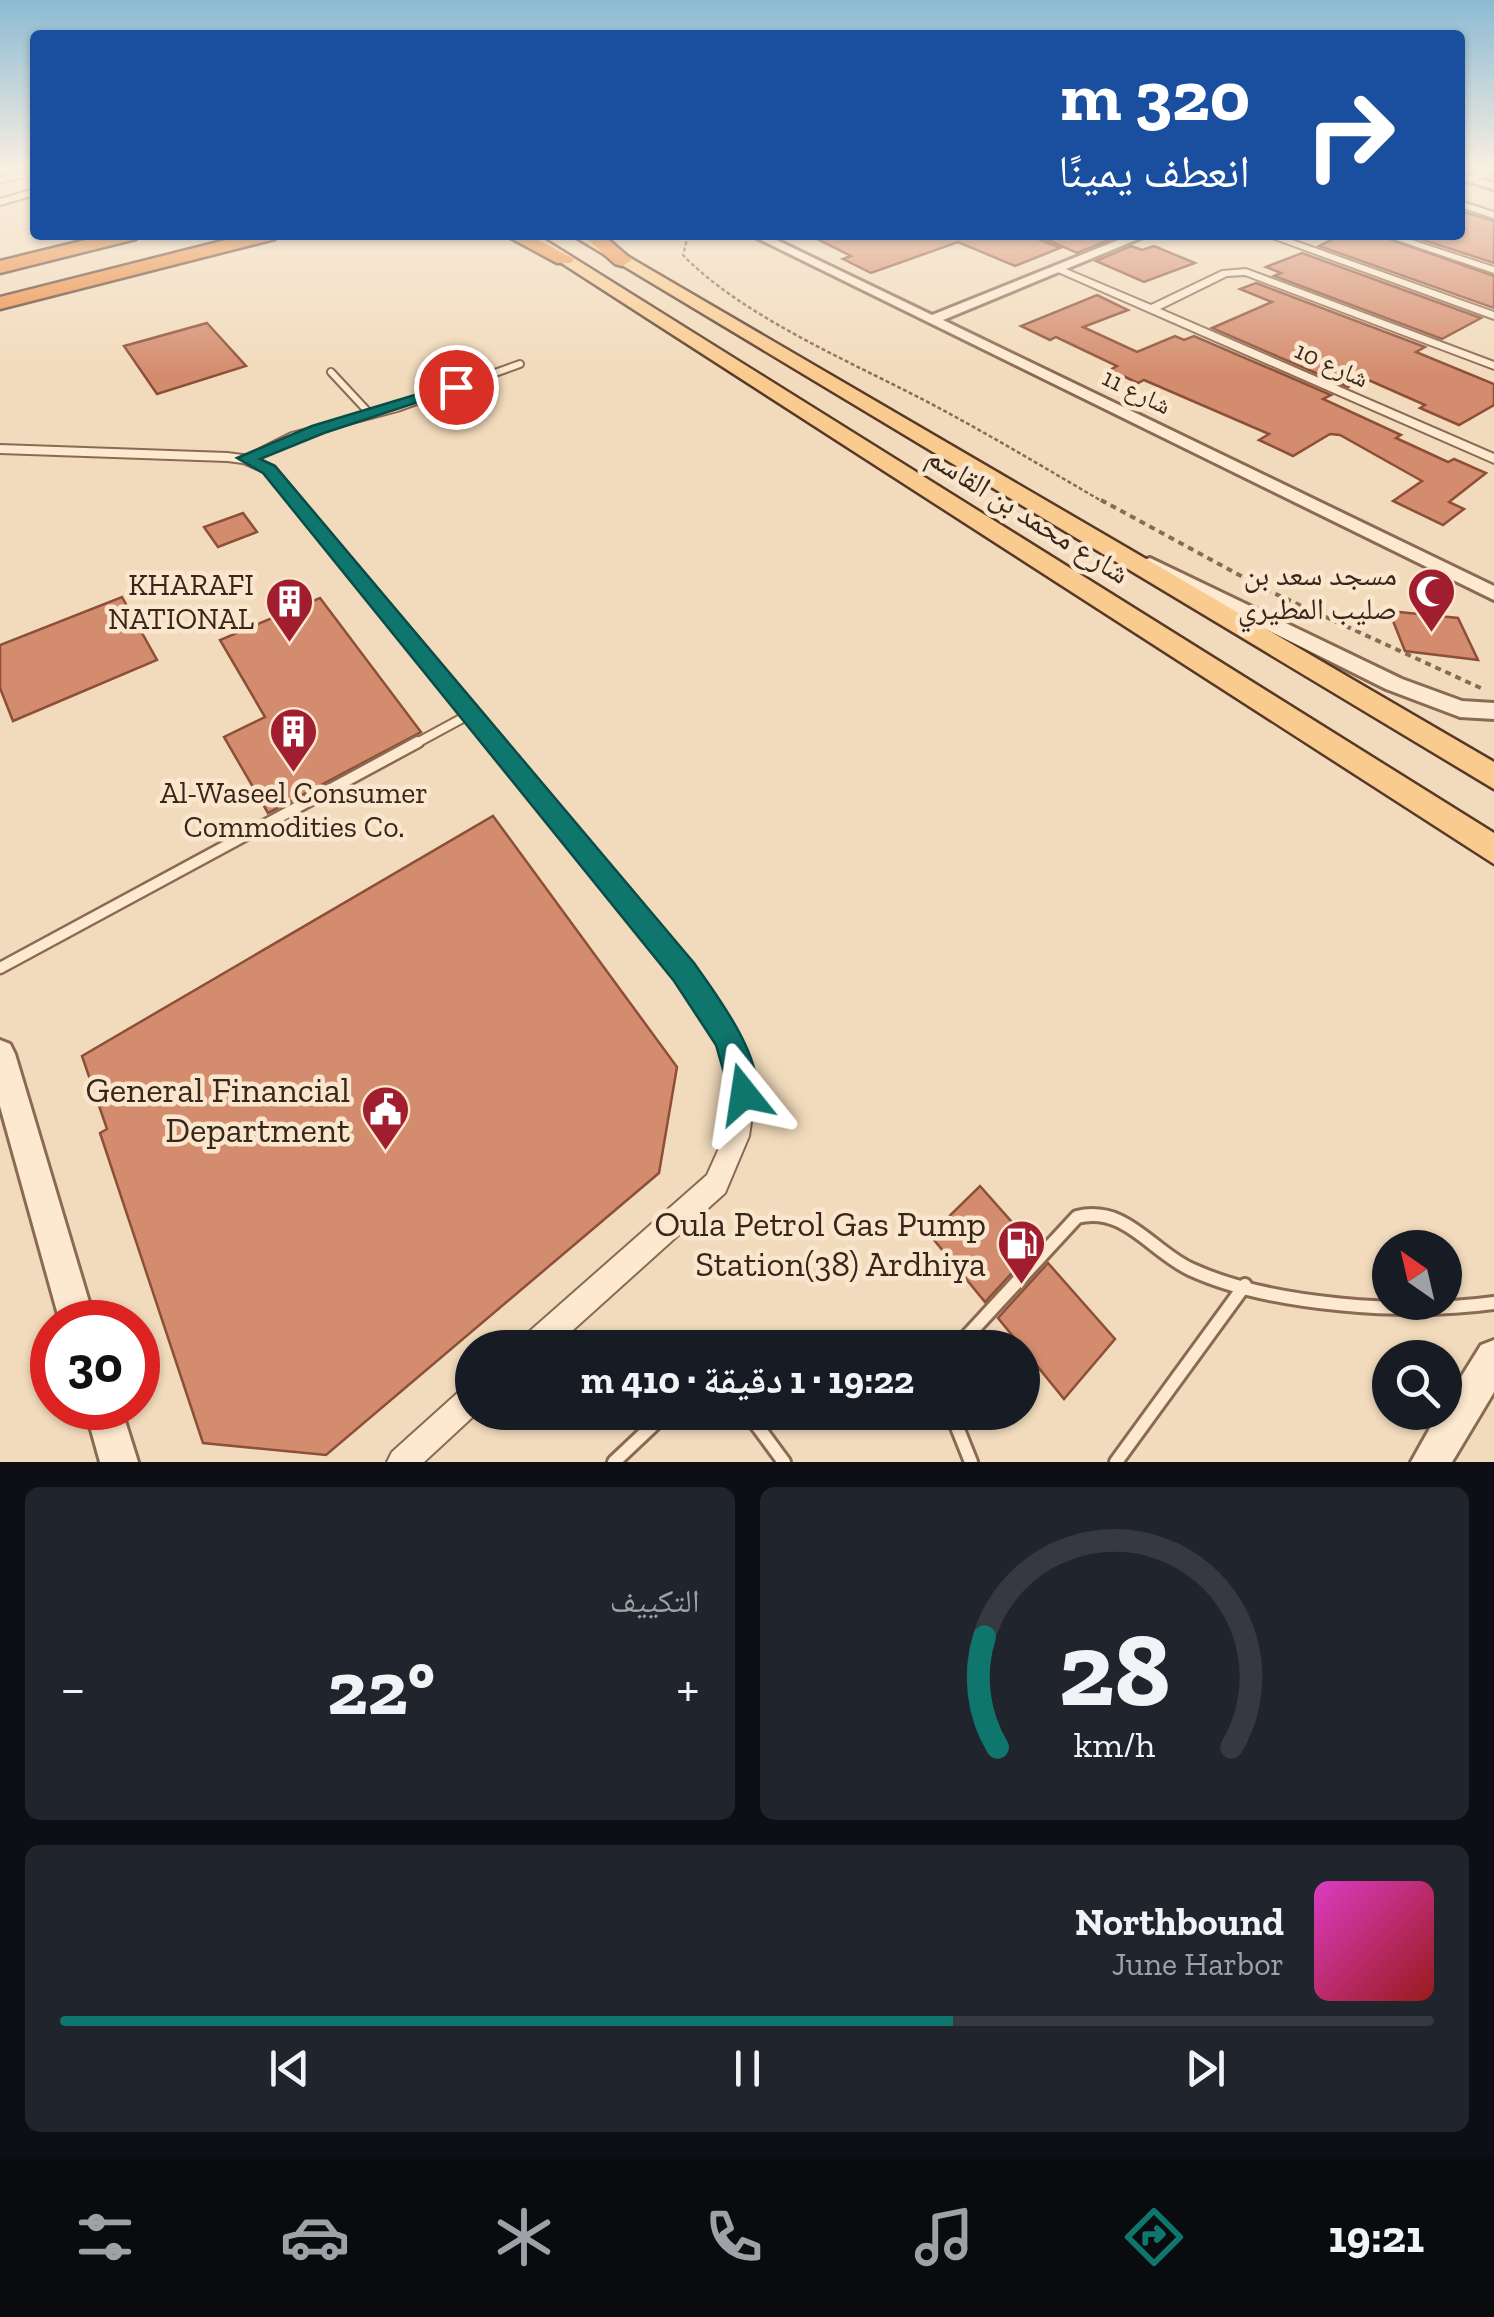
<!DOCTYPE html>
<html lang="ar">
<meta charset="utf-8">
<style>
body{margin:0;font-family:"Zilla Slab","Noto Naskh Arabic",serif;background:#20242c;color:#f1f3f6;direction:rtl;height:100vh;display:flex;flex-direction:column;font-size:38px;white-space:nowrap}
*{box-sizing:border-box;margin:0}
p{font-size:32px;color:#9ea1a6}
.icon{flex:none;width:55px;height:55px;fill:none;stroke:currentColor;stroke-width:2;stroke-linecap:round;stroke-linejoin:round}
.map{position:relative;height:1462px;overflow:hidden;direction:ltr}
.drawer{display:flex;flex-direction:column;gap:25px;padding:25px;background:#0d0f14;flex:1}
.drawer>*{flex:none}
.hud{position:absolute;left:30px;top:30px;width:1435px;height:210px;border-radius:10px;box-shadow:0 2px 8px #0004;direction:rtl;background:#1a4fa0;color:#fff;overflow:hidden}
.needle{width:65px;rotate:326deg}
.buttons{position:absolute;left:1372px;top:1230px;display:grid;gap:20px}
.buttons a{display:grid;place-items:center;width:90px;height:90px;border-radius:50%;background:#171b24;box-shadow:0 2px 8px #0004;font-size:50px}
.speed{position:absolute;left:30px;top:1300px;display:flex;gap:20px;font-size:50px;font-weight:700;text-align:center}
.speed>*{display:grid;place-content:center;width:130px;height:130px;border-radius:50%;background:#171b24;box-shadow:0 2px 8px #0004;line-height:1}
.speed .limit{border:15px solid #d22;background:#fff;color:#111}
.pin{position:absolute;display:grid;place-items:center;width:85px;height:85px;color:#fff;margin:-42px;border:5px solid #fff;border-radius:50%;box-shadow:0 2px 10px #0007}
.me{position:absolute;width:110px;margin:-55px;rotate:345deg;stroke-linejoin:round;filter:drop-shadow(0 0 8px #0008)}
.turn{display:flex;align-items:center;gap:35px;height:210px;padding:0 50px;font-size:45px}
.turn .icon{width:130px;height:130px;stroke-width:2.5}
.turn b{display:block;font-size:70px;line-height:85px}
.big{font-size:75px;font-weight:700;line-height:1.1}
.drawer .tile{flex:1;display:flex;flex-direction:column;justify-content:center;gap:15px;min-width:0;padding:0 35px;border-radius:15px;background:#20242c}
.drawer .dial{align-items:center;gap:0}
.dial svg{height:260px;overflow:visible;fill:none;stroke:#363941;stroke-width:7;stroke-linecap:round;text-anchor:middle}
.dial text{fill:#f1f3f6;stroke:none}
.song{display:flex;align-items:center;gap:30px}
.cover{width:120px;height:120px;border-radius:15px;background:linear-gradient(135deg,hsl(310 70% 55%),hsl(0 70% 35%))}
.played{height:10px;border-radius:5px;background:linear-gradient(90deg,#0f766e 65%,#363941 65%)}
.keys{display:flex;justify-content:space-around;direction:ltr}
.heat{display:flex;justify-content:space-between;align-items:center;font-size:55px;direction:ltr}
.drawer .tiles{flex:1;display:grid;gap:25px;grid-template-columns:1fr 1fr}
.tile:last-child{grid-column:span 2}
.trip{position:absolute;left:455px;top:1330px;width:585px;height:100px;border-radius:50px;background:#171b24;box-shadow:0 2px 8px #0004;font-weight:700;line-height:100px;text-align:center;direction:rtl}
.tabs{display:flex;height:160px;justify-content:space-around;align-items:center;background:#090b0e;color:#9ea1a6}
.tabs .icon{width:70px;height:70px}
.tabs .current{color:#0f766e}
.tabs b{font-size:45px;color:#f1f3f6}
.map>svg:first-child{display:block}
.building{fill:#d48c6e;stroke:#8d4f37;stroke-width:2.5}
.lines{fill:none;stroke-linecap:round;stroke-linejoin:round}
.service-far4-casing{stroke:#8b6a54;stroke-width:8}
.service-far3-casing{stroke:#8b6a54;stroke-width:10}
.service-far2-casing{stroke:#8b6a54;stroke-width:12}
.service-far1-casing{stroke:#8b6a54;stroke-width:15}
.service-casing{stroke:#8b6a54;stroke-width:18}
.minor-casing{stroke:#8b6a54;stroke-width:4}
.tertiary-casing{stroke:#8b6a54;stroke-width:6}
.primary-casing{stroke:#583929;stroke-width:5}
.motorway-casing{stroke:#583929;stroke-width:5}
.path-far1{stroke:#8b6a54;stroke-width:2.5;stroke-dasharray:4 2.5;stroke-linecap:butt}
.path{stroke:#8b6a54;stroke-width:4;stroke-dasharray:6 5;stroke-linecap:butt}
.service-far4{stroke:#fce9d0;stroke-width:5}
.service-far3{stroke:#fce9d0;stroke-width:6}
.service-far2{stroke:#fce9d0;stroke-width:8}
.service-far1{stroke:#fce9d0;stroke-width:10}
.service{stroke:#fce9d0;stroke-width:12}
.minor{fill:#fce9d0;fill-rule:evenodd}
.tertiary{fill:#fce9d0;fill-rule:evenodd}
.primary{fill:#facb8f;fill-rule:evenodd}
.motorway{fill:#eb8c43;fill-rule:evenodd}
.route{fill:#0f766e;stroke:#0a4d48;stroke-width:2.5}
.labels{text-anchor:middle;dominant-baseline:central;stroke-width:9;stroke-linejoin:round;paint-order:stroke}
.far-street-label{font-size:25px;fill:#39251a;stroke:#f9e6cd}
.street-label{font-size:30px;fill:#39251a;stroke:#f9e6cd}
.poi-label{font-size:30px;fill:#39251a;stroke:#f9e6cd;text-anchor:end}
.near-poi-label{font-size:35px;fill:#39251a;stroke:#f9e6cd;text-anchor:end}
</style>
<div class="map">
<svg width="1494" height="1462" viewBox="0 0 1494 1462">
<rect width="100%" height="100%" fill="#f2dbbc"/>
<path class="building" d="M1460 211 1494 221V263L1408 235H1460Z
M809 235H1029L1060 248 1015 266 958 242 871 273 843 259 851 256Z
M1037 235H1101L1112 239 1077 253Z
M1341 235H1378L1494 276V308L1319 246Z
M1131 246 1142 250 1154 246 1195 263 1144 282 1096 261Z
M1302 253 1481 318 1442 339 1274 276 1281 273 1266 267Z
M1256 283 1425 347 1416 352 1494 384V405L1459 425 1420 408 1425 405 1364 378 1348 387 1212 328 1272 302 1240 289Z
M1097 295 1128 310 1083 327 1137 352 1175 336 1184 340 1194 336 1331 395 1323 399 1401 435 1396 438 1448 462 1454 459 1486 473 1449 502 1464 509 1443 525 1393 501 1422 481 1340 435 1330 434 1293 456 1259 440 1269 434 1144 380 1138 383 1110 370 1117 366 1056 337 1050 340 1021 326Z
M207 323 246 366 157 394 124 346Z
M243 513 257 532 218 547 204 527Z
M122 597 157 660 13 721 0 688V645Z
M320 598 421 732 268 813 224 737 265 717 220 640Z
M1389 611 1458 618 1478 660 1405 651Z
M493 816 677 1067 659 1173 326 1455 203 1443 100 1133 107 1129 82 1056Z
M980 1186 1035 1248 985 1302 930 1235Z
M1048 1263 1115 1339 1064 1399 998 1318Z"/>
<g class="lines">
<defs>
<path id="service-far4" d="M1471 179 1493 170
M0 180 35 172"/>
<path id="service-far3" d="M331 372 371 415
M246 459 292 436 397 408 520 364"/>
<path id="service-far2" d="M413 745 472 713"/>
<path id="service-far1" d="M0 968 418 742"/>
<path id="service" d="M956 1348 1077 1217C1125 1205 1150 1250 1190 1269 1270 1306 1408 1315 1494 1303
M747 1412 784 1462
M951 1412 971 1462
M614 1462 667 1412
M1116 1462 1245 1285"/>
<path id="minor" d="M35 189V195L0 205V199Z
M1460 201 1494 212V218L1460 207Z
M1264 235H1278L1494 312V319Z
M1382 235H1396L1494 267V273Z
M1061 267 1151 305 1222 271 1246 269 1494 362V369L1245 275 1227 276 1160 309 1494 454V463L1058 272V268Z
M0 445 227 453 251 456 274 466 628 887 709 987 740 1039 755 1094 749 1136 725 1193 553 1348H518L522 1338 707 1175 725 1135 731 1094 719 1043 693 1001 614 899 264 472 243 463 227 461 0 453Z
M472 1385V1412H478L424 1462H387L392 1452 462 1389Z"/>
<path id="tertiary" d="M1460 173 1494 183V189L1460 179Z
M751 235H766L932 315 1131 235H1148L943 320 1494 586V600Z
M1150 558 1402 679 1462 701 1494 703V719L1460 717 1386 689 1143 568V560Z
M0 1040 10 1044 15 1054 95 1322H60L0 1106Z
M1494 1340V1392L1452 1462H1411L1439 1412H1445V1403L1481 1345Z
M85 1408H121L138 1462H100Z"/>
<path id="primary" d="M518 235H537L1494 833V864Z
M572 235H591L1494 762V789Z"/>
<path id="motorway" d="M106 235H138L136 239 0 273V261Z
M246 235H277L275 239 0 309V297Z
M505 235H529L574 259 571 263H557Z
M583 235H603L632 260 622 266 615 264Z"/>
</defs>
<use href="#service-far4" class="service-far4-casing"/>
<use href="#service-far3" class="service-far3-casing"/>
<use href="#service-far2" class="service-far2-casing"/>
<use href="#service-far1" class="service-far1-casing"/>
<use href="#service" class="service-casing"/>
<use href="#minor" class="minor-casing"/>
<use href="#tertiary" class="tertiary-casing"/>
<use href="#primary" class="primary-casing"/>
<use href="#motorway" class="motorway-casing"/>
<path class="path-far1" d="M688 235 683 255C743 318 861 366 939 408 995 438 1050 471 1105 503"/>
<path class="path" d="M1101 500 1267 590 1485 690"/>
<use href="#service-far4" class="service-far4"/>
<use href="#service-far3" class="service-far3"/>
<use href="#service-far2" class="service-far2"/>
<use href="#service-far1" class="service-far1"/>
<use href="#service" class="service"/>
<use href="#minor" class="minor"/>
<use href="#tertiary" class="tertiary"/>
<use href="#primary" class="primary"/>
<use href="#motorway" class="motorway"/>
</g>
<linearGradient id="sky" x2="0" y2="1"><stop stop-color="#8bbad3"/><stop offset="0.45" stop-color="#f9efe1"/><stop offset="1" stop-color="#f9efe1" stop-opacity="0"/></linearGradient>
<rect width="1494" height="374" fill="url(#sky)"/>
<path class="route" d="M451 384 464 387 324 433 260 459 275 466 694 963C716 994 770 1065 754 1104L744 1109 733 1104 716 1045 674 981 263 473 237 458 312 426Z"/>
<defs>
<symbol id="mosque-pin" viewBox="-11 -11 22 30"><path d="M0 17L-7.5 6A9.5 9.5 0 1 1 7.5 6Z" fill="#a01e2f" stroke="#f9e6cd"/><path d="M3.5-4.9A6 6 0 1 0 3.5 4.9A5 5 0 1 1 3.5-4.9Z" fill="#fff"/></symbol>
<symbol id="building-pin" viewBox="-11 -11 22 30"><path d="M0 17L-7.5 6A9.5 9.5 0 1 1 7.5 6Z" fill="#a01e2f" stroke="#f9e6cd"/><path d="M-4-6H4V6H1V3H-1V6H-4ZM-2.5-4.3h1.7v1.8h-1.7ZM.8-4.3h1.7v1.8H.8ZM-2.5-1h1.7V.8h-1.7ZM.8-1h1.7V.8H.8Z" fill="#fff"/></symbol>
<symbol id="civic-pin" viewBox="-11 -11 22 30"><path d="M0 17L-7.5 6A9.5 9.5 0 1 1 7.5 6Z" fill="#a01e2f" stroke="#f9e6cd"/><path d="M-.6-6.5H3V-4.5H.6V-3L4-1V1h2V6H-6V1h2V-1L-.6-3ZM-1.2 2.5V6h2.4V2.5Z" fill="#fff"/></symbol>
<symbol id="fuel-pin" viewBox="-11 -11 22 30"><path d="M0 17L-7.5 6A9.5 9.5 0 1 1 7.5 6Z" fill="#a01e2f" stroke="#f9e6cd"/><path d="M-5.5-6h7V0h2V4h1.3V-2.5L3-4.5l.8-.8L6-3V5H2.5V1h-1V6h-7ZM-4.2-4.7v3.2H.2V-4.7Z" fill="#fff"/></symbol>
</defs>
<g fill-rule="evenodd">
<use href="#mosque-pin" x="1404" y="564" width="55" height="75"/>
<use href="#building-pin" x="262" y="574" width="55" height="75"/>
<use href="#building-pin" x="266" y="704" width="55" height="75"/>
<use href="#civic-pin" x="358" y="1082" width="55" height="75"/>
<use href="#fuel-pin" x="994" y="1216" width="55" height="75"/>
</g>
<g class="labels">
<g class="far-street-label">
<text transform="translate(1332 364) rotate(24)">شارع 10</text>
<text transform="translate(1137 391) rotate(26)">شارع 11</text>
</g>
<g class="street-label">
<text transform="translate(1028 515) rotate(32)">شارع محمد بن القاسم</text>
</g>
<g class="poi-label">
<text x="1397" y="575">مسجد سعد بن<tspan x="1397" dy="34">صليب المطيري</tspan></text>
<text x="254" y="585">KHARAFI<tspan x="254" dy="34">NATIONAL</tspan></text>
<text x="294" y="793" text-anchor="middle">Al-Waseel Consumer<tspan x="294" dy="34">Commodities Co.</tspan></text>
</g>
<g class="near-poi-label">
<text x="350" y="1090">General Financial<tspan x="350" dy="40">Department</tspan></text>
<text x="986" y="1224">Oula Petrol Gas Pump<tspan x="986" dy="40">Station(38) Ardhiya</tspan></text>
</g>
</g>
</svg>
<div class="buttons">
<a><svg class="needle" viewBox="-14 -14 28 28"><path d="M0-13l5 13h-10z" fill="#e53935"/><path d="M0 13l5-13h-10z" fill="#9ea1a6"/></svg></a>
<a><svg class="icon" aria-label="search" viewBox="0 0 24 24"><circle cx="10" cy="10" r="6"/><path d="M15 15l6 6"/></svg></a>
</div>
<div class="speed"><div class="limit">30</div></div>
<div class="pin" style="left:456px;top:387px;background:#d93025"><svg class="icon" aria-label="arrive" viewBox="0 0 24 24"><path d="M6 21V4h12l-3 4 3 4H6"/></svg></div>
<svg class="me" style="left:744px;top:1094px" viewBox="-20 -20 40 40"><path d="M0-17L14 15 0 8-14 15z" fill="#0f766e" stroke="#fff" stroke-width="4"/></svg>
<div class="trip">19:22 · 1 دقيقة · 410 m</div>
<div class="hud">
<div class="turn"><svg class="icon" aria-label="right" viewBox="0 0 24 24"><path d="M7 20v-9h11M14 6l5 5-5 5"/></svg><div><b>320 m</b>انعطف يمينًا</div></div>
</div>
</div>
<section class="drawer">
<div class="tiles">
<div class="tile dial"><svg viewBox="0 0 100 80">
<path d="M14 69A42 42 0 1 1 86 69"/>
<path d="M14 69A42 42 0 0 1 10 35" stroke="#0f766e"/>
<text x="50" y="56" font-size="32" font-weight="700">28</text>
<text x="50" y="72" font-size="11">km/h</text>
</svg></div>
<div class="tile"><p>التكييف</p>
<div class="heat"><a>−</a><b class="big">22°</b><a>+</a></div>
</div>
<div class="tile">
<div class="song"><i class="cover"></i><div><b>Northbound</b><p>June Harbor</p></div></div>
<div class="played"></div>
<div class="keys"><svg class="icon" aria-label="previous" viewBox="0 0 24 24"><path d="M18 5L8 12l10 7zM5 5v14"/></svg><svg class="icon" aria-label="pause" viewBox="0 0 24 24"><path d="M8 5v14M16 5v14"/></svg><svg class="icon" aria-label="next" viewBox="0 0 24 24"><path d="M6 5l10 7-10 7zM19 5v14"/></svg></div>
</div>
</div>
</section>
<nav class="tabs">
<b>19:21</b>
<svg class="icon current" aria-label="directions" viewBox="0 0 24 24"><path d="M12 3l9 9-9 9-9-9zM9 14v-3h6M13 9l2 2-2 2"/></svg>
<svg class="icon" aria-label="music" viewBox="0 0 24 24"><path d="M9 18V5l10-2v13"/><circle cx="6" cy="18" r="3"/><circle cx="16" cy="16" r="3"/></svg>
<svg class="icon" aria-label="phone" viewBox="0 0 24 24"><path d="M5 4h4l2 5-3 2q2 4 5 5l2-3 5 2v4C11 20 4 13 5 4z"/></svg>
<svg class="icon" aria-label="climate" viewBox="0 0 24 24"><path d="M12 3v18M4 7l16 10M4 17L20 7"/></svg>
<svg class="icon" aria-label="car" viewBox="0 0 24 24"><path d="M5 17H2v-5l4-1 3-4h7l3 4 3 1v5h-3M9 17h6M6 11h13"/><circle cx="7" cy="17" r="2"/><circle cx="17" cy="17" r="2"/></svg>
<svg class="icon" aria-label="filters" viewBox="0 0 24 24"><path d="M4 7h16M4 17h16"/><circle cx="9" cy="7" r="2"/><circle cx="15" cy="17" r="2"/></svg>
</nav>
